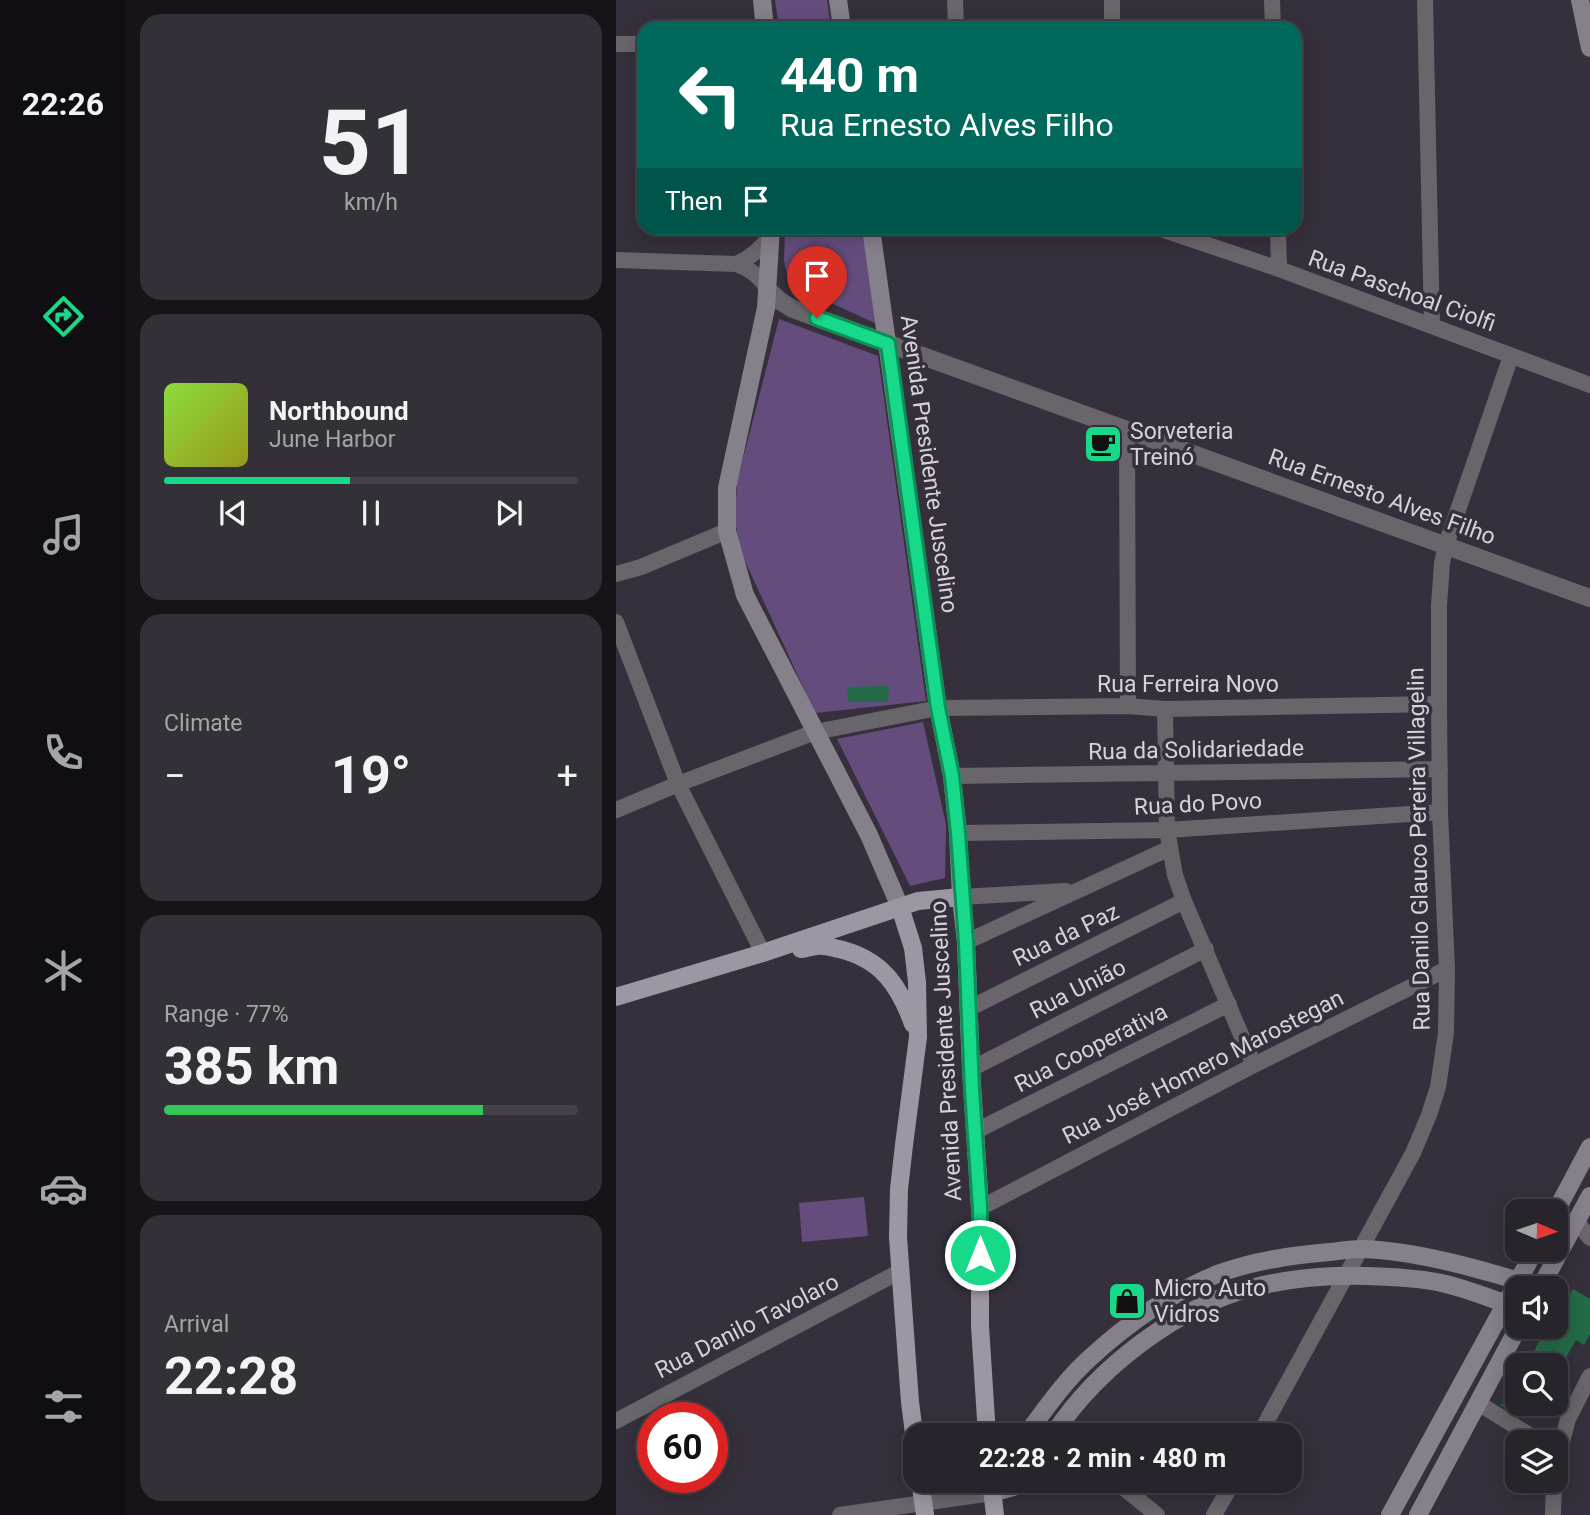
<!DOCTYPE html>
<meta charset="utf-8">
<style>
body{margin:0;font-family:Roboto,sans-serif;background:#343038;color:#f1f3f6;height:100vh;display:flex;flex-direction:column;font-size:26px;white-space:nowrap}
*{box-sizing:border-box;margin:0}
p{font-size:23px;color:#a5a4a9}
.icon{flex:none;width:38px;height:38px;fill:none;stroke:currentColor;stroke-width:2;stroke-linecap:round;stroke-linejoin:round}
.map{position:relative;flex:1;overflow:hidden}
.side{display:flex;flex-direction:column;gap:14px;padding:14px;background:#161418;width:490px}
.side>*{flex:none}
.banner{position:absolute;left:21px;top:21px;width:665px;height:214px;border-radius:21px;box-shadow:0 4px 18px #0003,0 0 0 2px #444148;background:#00695c;color:#fff;overflow:hidden}
.needle{width:46px;rotate:92deg}
.controls{position:absolute;left:889px;top:1199px;display:grid;gap:14px}
.controls a{display:grid;place-items:center;width:63px;height:63px;border-radius:14px;background:#28242c;box-shadow:0 4px 18px #0003,0 0 0 2px #444148;font-size:35px}
.speed{position:absolute;left:21px;top:1402px;display:flex;gap:14px;font-size:35px;font-weight:700;text-align:center}
.speed>*{display:grid;place-content:center;width:91px;height:91px;border-radius:50%;background:#28242c;box-shadow:0 4px 18px #0003,0 0 0 2px #444148;line-height:1}
.speed .limit{border:10px solid #d22;background:#fff;color:#111}
.pin{position:absolute;display:grid;place-items:center;width:60px;height:60px;color:#fff;margin:-72px -30px;border-radius:50% 50% 50% 0;rotate:-45deg;box-shadow:0 0 7px #0007}
.pin .icon{rotate:45deg}
.me{position:absolute;width:77px;margin:-38px;rotate:0deg;stroke-linejoin:round;filter:drop-shadow(0 0 5px #0008)}
.turn{display:flex;align-items:center;gap:24px;height:147px;padding:0 28px;font-size:32px}
.turn .icon{width:91px;height:91px;stroke-width:2.5}
.turn b{display:block;font-size:49px;line-height:60px}
.then{display:flex;align-items:center;height:66px;padding:0 28px;background:#0003;gap:14px;font-size:26px}
.big{font-size:52px;font-weight:700;line-height:1.1}
.side .widget{flex:1;display:flex;flex-direction:column;justify-content:center;gap:10px;min-width:0;padding:0 24px;border-radius:21px;background:#343038}
.side .dial{align-items:center;gap:0}
.dial b{font-size:91px;line-height:1}
.song{display:flex;align-items:center;gap:21px}
.cover{width:84px;height:84px;border-radius:10px;background:linear-gradient(135deg,hsl(90 70% 55%),hsl(60 70% 35%))}
.played{height:7px;border-radius:4px;background:linear-gradient(90deg,#16d989 45%,#444148 45%)}
.keys{display:flex;justify-content:space-around;direction:ltr}
.heat{display:flex;justify-content:space-between;align-items:center;font-size:38px;direction:ltr}
.charge{height:10px;border-radius:5px;background:linear-gradient(90deg,#34c759 77%,#444148 0)}
.trip{position:absolute;left:287px;top:1423px;width:399px;height:70px;border-radius:21px;background:#28242c;box-shadow:0 4px 18px #0003,0 0 0 2px #444148;font-weight:700;line-height:70px;text-align:center}
main{display:flex;flex:1;min-height:0}
.menu{display:flex;flex-direction:column;width:126px;justify-content:space-around;align-items:center;background:#100e12;color:#a5a4a9}
.menu .icon{width:49px;height:49px}
.menu .on{color:#16d989}
.menu b{font-size:32px;color:#f1f3f6}
.map>svg:first-child{display:block}
.green{fill:#644d7d}
.building{fill:#236b47}
.lines{fill:none;stroke-linecap:round;stroke-linejoin:round}
.minor{stroke:#68656b;stroke-width:16}
.tertiary{stroke:#68656b;stroke-width:18}
.secondary{stroke:#85818b;stroke-width:18}
.primary{stroke:#9c97a3;stroke-width:18}
.route-casing{stroke:#0e8d59;stroke-width:18}
.route{stroke:#16d989;stroke-width:12}
.labels{text-anchor:middle;dominant-baseline:central;stroke-width:7;stroke-linejoin:round;paint-order:stroke}
.street-label{font-size:23px;fill:#d5d2d9;stroke:#35303b}
.poi-label{font-size:23px;fill:#d5d2d9;stroke:#35303b;text-anchor:start}
</style>
<main>
<nav class="menu">
<b>22:26</b>
<svg class="icon on" aria-label="directions" viewBox="0 0 24 24"><path d="M12 3l9 9-9 9-9-9zM9 14v-3h6M13 9l2 2-2 2"/></svg>
<svg class="icon" aria-label="music" viewBox="0 0 24 24"><path d="M9 18V5l10-2v13"/><circle cx="6" cy="18" r="3"/><circle cx="16" cy="16" r="3"/></svg>
<svg class="icon" aria-label="phone" viewBox="0 0 24 24"><path d="M5 4h4l2 5-3 2q2 4 5 5l2-3 5 2v4C11 20 4 13 5 4z"/></svg>
<svg class="icon" aria-label="climate" viewBox="0 0 24 24"><path d="M12 3v18M4 7l16 10M4 17L20 7"/></svg>
<svg class="icon" aria-label="car" viewBox="0 0 24 24"><path d="M5 17H2v-5l4-1 3-4h7l3 4 3 1v5h-3M9 17h6M6 11h13"/><circle cx="7" cy="17" r="2"/><circle cx="17" cy="17" r="2"/></svg>
<svg class="icon" aria-label="filters" viewBox="0 0 24 24"><path d="M4 7h16M4 17h16"/><circle cx="9" cy="7" r="2"/><circle cx="15" cy="17" r="2"/></svg>
</nav>
<section class="side">
<div class="widget dial"><b>51</b><p>km/h</p></div>
<div class="widget">
<div class="song"><i class="cover"></i><div><b>Northbound</b><p>June Harbor</p></div></div>
<div class="played"></div>
<div class="keys"><svg class="icon" aria-label="previous" viewBox="0 0 24 24"><path d="M18 5L8 12l10 7zM5 5v14"/></svg><svg class="icon" aria-label="pause" viewBox="0 0 24 24"><path d="M8 5v14M16 5v14"/></svg><svg class="icon" aria-label="next" viewBox="0 0 24 24"><path d="M6 5l10 7-10 7zM19 5v14"/></svg></div>
</div>
<div class="widget"><p>Climate</p>
<div class="heat"><a>−</a><b class="big">19°</b><a>+</a></div>
</div>
<div class="widget"><p>Range · 77%</p><b class="big">385 km</b><div class="charge"></div></div>
<div class="widget"><p>Arrival</p><b class="big">22:28</b></div>
</section>
<div class="map">
<svg width="974" height="1515" viewBox="0 0 974 1515">
<rect width="100%" height="100%" fill="#35303b"/>
<path class="green" d="M159 0H211L215 28H163Z
M169 228H246L261 324 182 288 171 274 168 261Z
M163 319 262 356 310 701 199 713 124 550 119 520 121 482Z
M307 722 330 824 329 878 294 886 221 739Z
M248 1197 252 1236 186 1242 183 1203Z"/>
<path class="building" d="M273 686 272 702H232L231 687Z
M957 1289 974 1299V1334L968 1345 960 1340 940 1375V1362L938 1365H911L931 1326H940V1319Z
M901 1382V1404H917L908 1419 883 1404H889Z"/>
<g class="lines">
<path class="minor" d="M339 0 340 28
M496 0V28
M656 0 657 28
M809 0 816 326
M0 44H28
M542 228 663 269 974 385
M662 228 663 269
M0 260 120 264C135 269 145 277 152 290
M120 264C135 258 145 249 155 235
M511 431 512 706
M0 574 25 567 111 531
M0 622 62 784 147 953
M549 709 551 830 559 875 568 901 638 1065
M336 776 824 769
M0 810 62 784 199 732 322 708 512 706 549 709 823 704
M342 833 551 830 824 812
M345 897 450 891
M350 942 554 848
M352 1009 568 901
M355 1069 590 949
M358 1132 613 1004
M364 1208 638 1065 831 969
M960 1221 974 1238
M862 1403 923 1441
M0 1421 283 1272
M643 1435 797 1153 813 1115 822 1087 830 1033 831 969 824 812 823 704V605L826 563 830 545 895 356
M940 1464 952 1419 974 1376
M498 1480 541 1515
M224 1515 376 1493
M598 1515 618 1480
M937 1515 938 1480"/>
<path class="tertiary" d="M152 290 164 301 177 309 974 598"/>
<path class="secondary" d="M146 0 149 28
M222 0 226 28
M964 0 974 48
M155 228 150 308 111 488V531L129 595 253 835 284 907
M255 228 322 708 336 776 342 833 345 897
M940 1211 974 1147
M924 1288 974 1196
M410 1435C430 1408 450 1379 475 1357 511 1324 554 1294 599 1275 635 1261 676 1255 714 1252 724 1251 735 1249 746 1249 785 1250 824 1259 861 1269 882 1275 902 1280 923 1288
M437 1435C481 1368 561 1306 639 1287 675 1278 714 1275 751 1276 777 1277 804 1278 830 1284 854 1290 878 1300 901 1307
M376 1493 404 1485 407 1480
M774 1515 919 1250
M802 1515 903 1326"/>
<path class="primary" d="M284 907 297 948 301 982 302 1037 288 1145 283 1189 282 1237 294 1402 299 1441
M185 949C192 948 200 945 207 946 212 946 218 948 223 949 265 959 283 985 297 1024
M0 997 147 953 302 901 345 897 350 942 355 1069 364 1208V1326L371 1435
M304 1480 309 1515
M375 1480 379 1515"/>
</g>
<g class="lines">
<defs>
<path id="route" d="M201 318 272 344 322 708 336 776 342 833 350 942 356 1090 364 1208V1255"/>
</defs>
<use href="#route" class="route-casing"/>
<use href="#route" class="route"/>
</g>
<defs>
<symbol id="cafe-square" viewBox="-11 -11 22 22"><rect x="-9" y="-9" width="18" height="18" rx="4" fill="#16d989" stroke="#35303b"/><path d="M-5.5-4.5H6V0H3Q3 3.5 0 3.5H-2.5Q-5.5 3.5-5.5 0ZM3-3.2v2h1.7v-2ZM-6 4.5H4V6H-6Z" fill="#111"/></symbol>
<symbol id="shop-square" viewBox="-11 -11 22 22"><rect x="-9" y="-9" width="18" height="18" rx="4" fill="#16d989" stroke="#35303b"/><path d="M-5-2.5h2.3a2.7 3.5 0 0 1 5.4 0H5L5.5 6h-11ZM-1.5-2.5h3a1.5 2.3 0 0 0-3 0Z" fill="#111"/></symbol>
</defs>
<g fill-rule="evenodd">
<use href="#cafe-square" x="465" y="422" width="44" height="44"/>
<use href="#shop-square" x="489" y="1279" width="44" height="44"/>
</g>
<g class="labels">
<g class="street-label">
<text transform="translate(786 291) rotate(20)">Rua Paschoal Ciolfi</text>
<text transform="translate(313 464) rotate(82)">Avenida Presidente Juscelino</text>
<text transform="translate(766 497) rotate(20)">Rua Ernesto Alves Filho</text>
<text x="572" y="684">Rua Ferreira Novo</text>
<text transform="translate(580 750) rotate(-1)">Rua da Solidariedade</text>
<text transform="translate(582 804) rotate(-3)">Rua do Povo</text>
<text transform="translate(803 849) rotate(-91)">Rua Danilo Glauco Pereira Villagelin</text>
<text transform="translate(450 935) rotate(-26)">Rua da Paz</text>
<text transform="translate(462 989) rotate(-27)">Rua União</text>
<text transform="translate(475 1048) rotate(-27)">Rua Cooperativa</text>
<text transform="translate(330 1051) rotate(-93)">Avenida Presidente Juscelino</text>
<text transform="translate(587 1067) rotate(-27)">Rua José Homero Marostegan</text>
<text transform="translate(131 1326) rotate(-27)">Rua Danilo Tavolaro</text>
</g>
<g class="poi-label">
<text x="514" y="431">Sorveteria<tspan x="514" dy="26">Treinó</tspan></text>
<text x="538" y="1288">Micro Auto<tspan x="538" dy="26">Vidros</tspan></text>
</g>
</g>
</svg>
<div class="controls">
<a><svg class="needle" viewBox="-14 -14 28 28"><path d="M0-13l5 13h-10z" fill="#e53935"/><path d="M0 13l5-13h-10z" fill="#a5a4a9"/></svg></a>
<a><svg class="icon" aria-label="sound" viewBox="0 0 24 24"><path d="M4 9h4l5-4v14l-5-4H4zM17 9q2 3 0 6"/></svg></a>
<a><svg class="icon" aria-label="search" viewBox="0 0 24 24"><circle cx="10" cy="10" r="6"/><path d="M15 15l6 6"/></svg></a>
<a><svg class="icon" aria-label="layers" viewBox="0 0 24 24"><path d="M12 4l9 5-9 5-9-5zM3 14l9 5 9-5"/></svg></a>
</div>
<div class="speed"><div class="limit">60</div></div>
<div class="pin" style="left:201px;top:318px;background:#d93025"><svg class="icon" aria-label="arrive" viewBox="0 0 24 24"><path d="M6 21V4h12l-3 4 3 4H6"/></svg></div>
<svg class="me" style="left:364px;top:1255px" viewBox="-20 -20 40 40"><circle r="17" fill="#16d989" stroke="#fff" stroke-width="3"/><path d="M0-11L8 9 0 5-8 9z" fill="#fff"/></svg>
<div class="trip">22:28 · 2 min · 480 m</div>
<div class="banner">
<div class="turn"><svg class="icon" aria-label="left" viewBox="0 0 24 24"><path d="M17 20v-9H6M10 6l-5 5 5 5"/></svg><div><b>440 m</b>Rua Ernesto Alves Filho</div></div>
<div class="then">Then<svg class="icon" aria-label="arrive" viewBox="0 0 24 24"><path d="M6 21V4h12l-3 4 3 4H6"/></svg></div>
</div>
</div>
</main>
